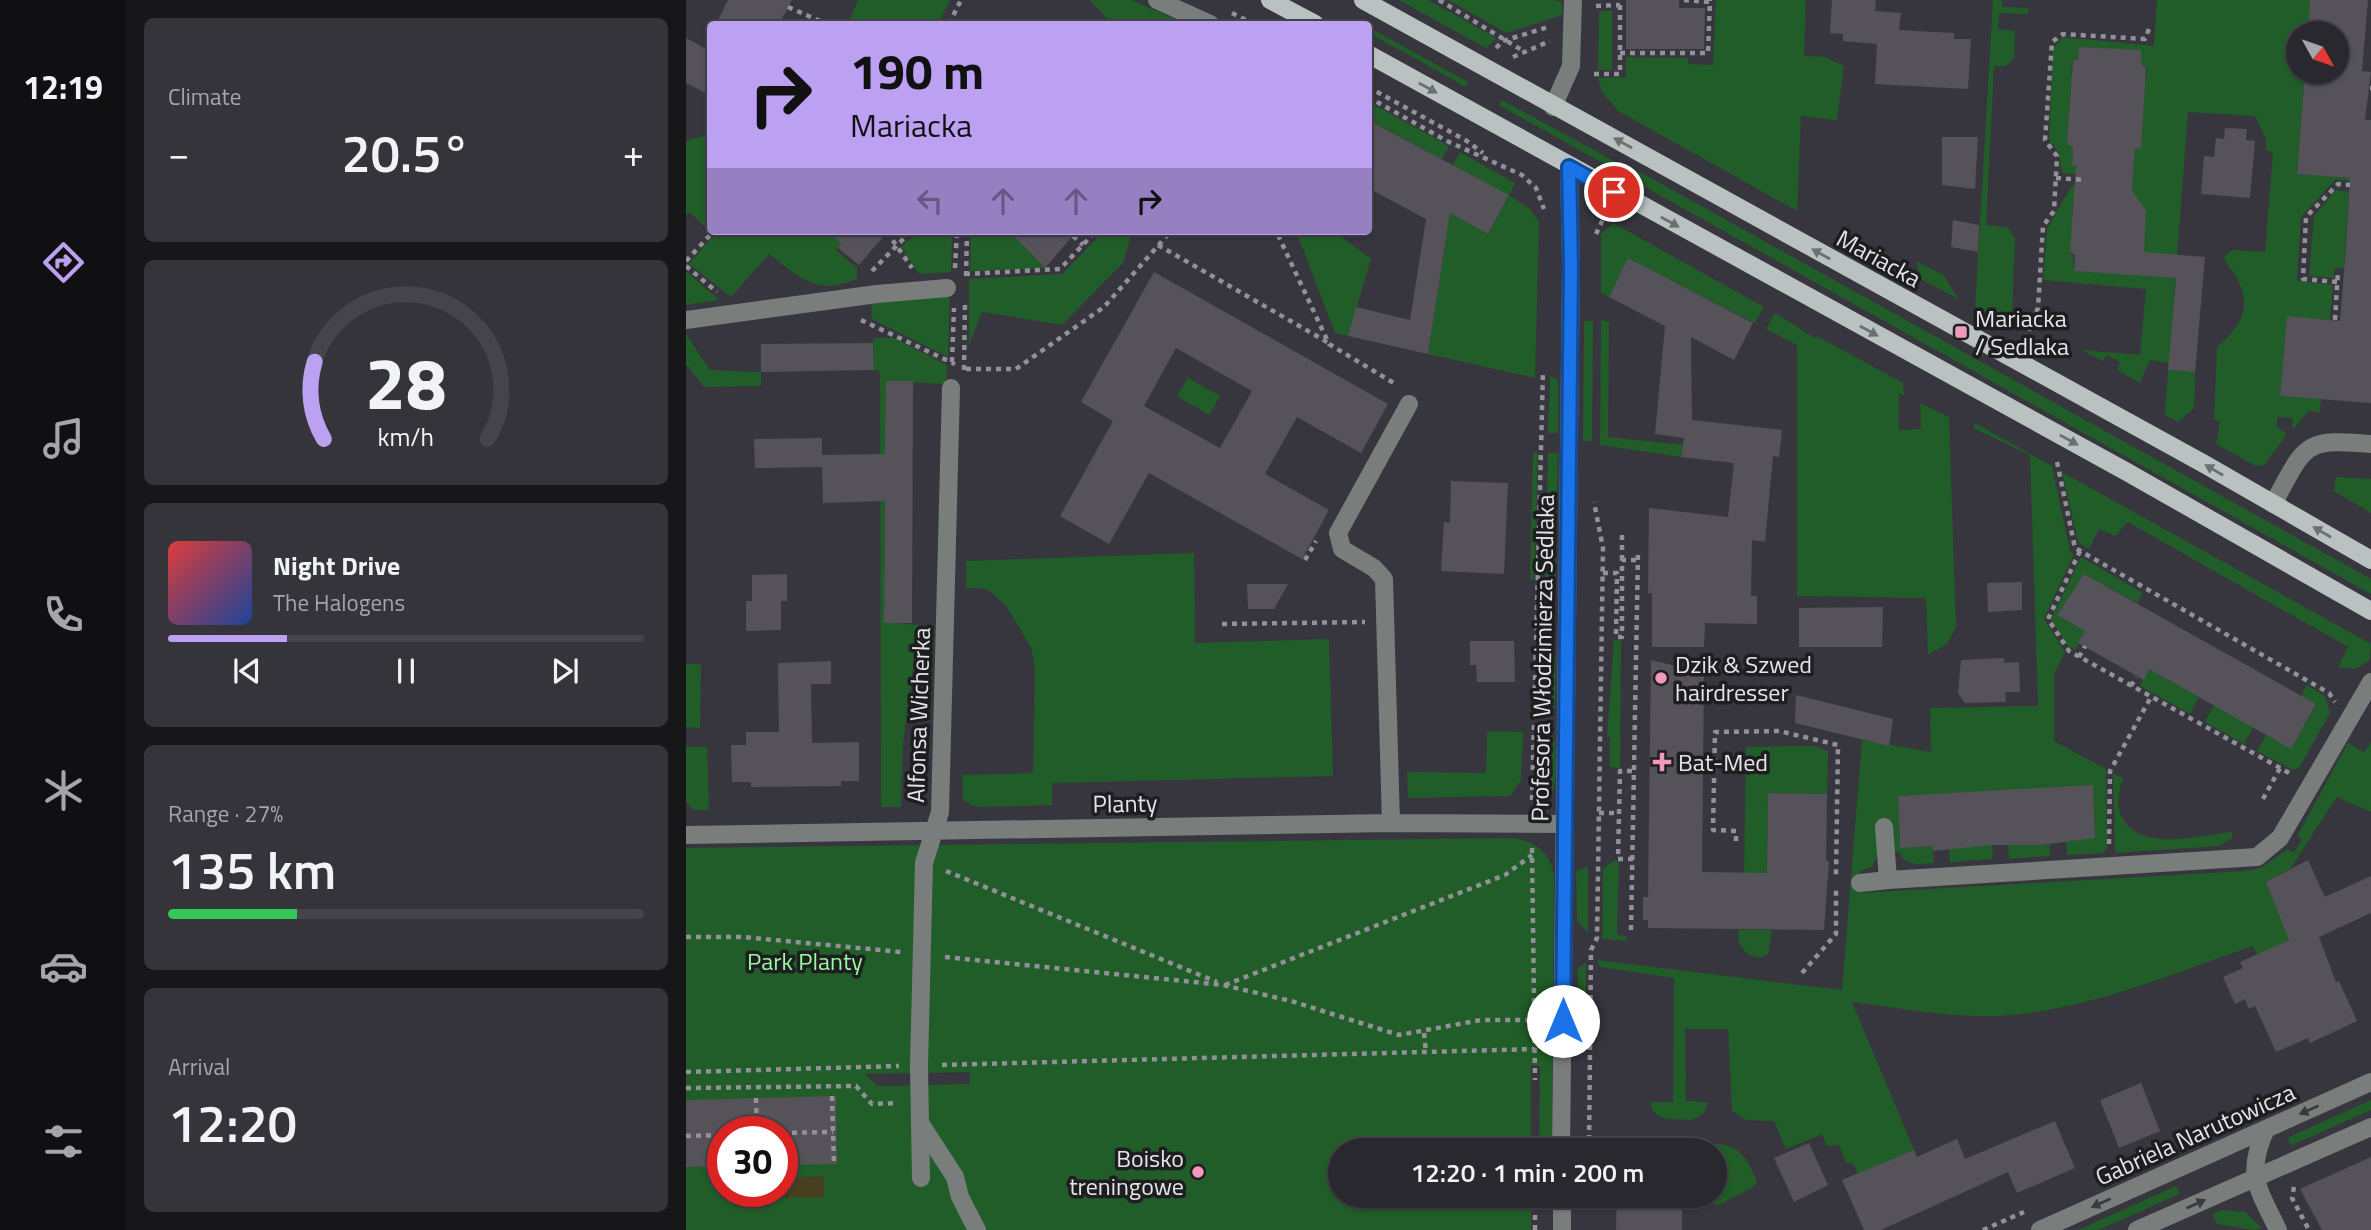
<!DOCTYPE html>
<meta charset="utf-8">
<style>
body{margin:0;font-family:"Titillium Web",sans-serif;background:#35343a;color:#f1f3f6;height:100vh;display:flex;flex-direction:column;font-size:26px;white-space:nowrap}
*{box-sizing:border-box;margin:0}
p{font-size:23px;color:#a5a6aa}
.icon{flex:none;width:38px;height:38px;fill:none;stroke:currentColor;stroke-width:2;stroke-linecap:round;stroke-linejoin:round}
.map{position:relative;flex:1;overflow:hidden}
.sheet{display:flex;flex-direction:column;gap:18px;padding:18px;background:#171619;width:560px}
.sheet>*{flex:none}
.guide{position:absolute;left:21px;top:21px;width:665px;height:214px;border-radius:7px;box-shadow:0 2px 5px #0004,0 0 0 2px #45444a;background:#bca0f2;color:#111;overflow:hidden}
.needle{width:46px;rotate:130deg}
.fabs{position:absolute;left:1600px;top:21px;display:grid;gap:14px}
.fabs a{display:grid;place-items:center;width:63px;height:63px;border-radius:50%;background:#29282e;box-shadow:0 2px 5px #0004,0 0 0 2px #45444a;font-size:35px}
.speed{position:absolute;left:21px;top:1116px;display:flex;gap:14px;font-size:35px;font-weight:700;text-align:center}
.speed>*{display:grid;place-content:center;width:91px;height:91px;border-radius:50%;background:#29282e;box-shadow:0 2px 5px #0004,0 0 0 2px #45444a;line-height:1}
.speed .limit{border:10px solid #d22;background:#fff;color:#111}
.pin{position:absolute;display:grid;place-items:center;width:60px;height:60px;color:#fff;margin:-30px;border:4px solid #fff;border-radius:50%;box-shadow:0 2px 7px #0007}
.me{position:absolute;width:77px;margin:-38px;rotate:0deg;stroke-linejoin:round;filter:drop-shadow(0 0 5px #0008)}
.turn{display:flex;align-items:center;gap:24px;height:147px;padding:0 28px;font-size:32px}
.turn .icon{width:91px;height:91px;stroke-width:2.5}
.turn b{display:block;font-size:49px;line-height:60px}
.lanes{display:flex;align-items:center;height:66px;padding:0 28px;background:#0003;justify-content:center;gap:35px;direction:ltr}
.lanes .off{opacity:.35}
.big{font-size:52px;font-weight:600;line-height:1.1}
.sheet .tile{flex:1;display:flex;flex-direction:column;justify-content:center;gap:10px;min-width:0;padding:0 24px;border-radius:10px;background:#35343a}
.sheet .dial{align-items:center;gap:0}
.dial svg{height:182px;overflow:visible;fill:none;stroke:#45444a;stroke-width:7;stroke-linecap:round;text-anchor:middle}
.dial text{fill:#f1f3f6;stroke:none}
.song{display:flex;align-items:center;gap:21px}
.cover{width:84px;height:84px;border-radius:10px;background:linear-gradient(135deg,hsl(0 70% 55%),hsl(220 70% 35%))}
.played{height:7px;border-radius:4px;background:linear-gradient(90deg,#bca0f2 25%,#45444a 25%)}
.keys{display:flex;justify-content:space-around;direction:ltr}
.heat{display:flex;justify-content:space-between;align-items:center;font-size:38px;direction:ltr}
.charge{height:10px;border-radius:5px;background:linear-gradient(90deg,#34c759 27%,#45444a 0)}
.trip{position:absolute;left:642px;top:1138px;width:399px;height:70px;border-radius:35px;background:#29282e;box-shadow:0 2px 5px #0004,0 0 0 2px #45444a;font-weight:600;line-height:70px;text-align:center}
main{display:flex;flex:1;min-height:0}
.tabs{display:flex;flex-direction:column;width:126px;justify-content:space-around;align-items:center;background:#101012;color:#a5a6aa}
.tabs .icon{width:49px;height:49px}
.tabs .on{color:#bca0f2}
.tabs b{font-size:32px;color:#f1f3f6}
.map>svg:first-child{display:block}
.green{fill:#215d28;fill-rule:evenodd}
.sand{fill:#473f1f}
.building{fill:#565259;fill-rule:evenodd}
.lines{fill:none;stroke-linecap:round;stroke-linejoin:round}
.path{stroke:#929197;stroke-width:4.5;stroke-dasharray:5 5;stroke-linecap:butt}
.minor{stroke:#797d7c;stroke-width:18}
.major{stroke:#b9c2c0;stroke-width:18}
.oneway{fill:#6c7070}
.oneway2{fill:#393a3c}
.route-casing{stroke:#114b97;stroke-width:18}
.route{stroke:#1a73e8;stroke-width:12}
.poi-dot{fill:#ef9ab8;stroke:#1e1e21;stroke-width:2.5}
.labels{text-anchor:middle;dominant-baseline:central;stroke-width:7;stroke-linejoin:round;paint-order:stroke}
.street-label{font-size:24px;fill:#e5e5e9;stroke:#1e1e21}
.poi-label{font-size:24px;fill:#e5e5e9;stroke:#1e1e21;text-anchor:start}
.park-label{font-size:24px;fill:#98fb9e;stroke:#1e1e21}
</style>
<main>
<nav class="tabs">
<b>12:19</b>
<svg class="icon on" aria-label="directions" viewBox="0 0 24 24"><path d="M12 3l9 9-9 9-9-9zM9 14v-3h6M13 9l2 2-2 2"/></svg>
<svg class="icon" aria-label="music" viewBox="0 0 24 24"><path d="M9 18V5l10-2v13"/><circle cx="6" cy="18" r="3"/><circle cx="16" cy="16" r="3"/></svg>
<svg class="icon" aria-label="phone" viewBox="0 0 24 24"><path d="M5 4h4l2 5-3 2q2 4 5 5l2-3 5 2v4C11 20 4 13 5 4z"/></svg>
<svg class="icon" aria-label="climate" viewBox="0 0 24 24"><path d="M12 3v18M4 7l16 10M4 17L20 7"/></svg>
<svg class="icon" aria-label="car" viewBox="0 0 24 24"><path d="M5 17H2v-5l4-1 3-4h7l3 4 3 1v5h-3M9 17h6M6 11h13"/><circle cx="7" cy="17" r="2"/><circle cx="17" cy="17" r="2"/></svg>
<svg class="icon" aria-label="filters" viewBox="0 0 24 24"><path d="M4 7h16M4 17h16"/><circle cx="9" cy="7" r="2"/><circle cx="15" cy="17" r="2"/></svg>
</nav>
<section class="sheet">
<div class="tile"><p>Climate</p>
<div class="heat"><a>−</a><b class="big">20.5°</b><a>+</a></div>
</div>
<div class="tile dial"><svg viewBox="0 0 100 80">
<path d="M14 69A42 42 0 1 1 86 69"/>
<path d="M14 69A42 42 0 0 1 10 35" stroke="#bca0f2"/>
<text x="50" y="56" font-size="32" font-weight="700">28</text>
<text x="50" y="72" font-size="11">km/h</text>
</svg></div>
<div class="tile">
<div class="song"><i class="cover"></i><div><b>Night Drive</b><p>The Halogens</p></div></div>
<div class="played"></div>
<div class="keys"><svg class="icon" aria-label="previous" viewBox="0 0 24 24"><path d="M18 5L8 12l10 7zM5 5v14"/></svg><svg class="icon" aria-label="pause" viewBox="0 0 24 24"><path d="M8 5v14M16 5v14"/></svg><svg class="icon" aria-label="next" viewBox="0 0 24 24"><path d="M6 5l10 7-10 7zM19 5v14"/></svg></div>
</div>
<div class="tile"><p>Range · 27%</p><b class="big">135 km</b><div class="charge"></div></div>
<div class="tile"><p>Arrival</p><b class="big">12:20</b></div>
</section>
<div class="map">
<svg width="1685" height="1230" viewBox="0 0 1685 1230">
<rect width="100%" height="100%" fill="#37363e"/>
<path class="green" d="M172 0H264L252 24H162Z
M403 0H445L501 24H427Z
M713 0H742L810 38 800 48Z
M762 0H867L876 2V15L821 33Z
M1030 0H1120L1118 56 1139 57 1158 66 1151 120 1115 116 1111 211 932 111 916 92 912 78 940 77V57L1002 58 1003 64 1027 65Z
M1307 0H1316V7L1342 8V14L1313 13 1312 29 1329 31 1328 58 1320 66H1308L1300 225 1321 227 1329 238 1326 315 1316 324 1289 309Z
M1471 0H1624L1622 33H1612V72H1619L1611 174 1665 178 1664 181 1649 180 1615 217 1611 281 1647 285 1644 320 1601 317 1594 396 1635 399 1634 412 1623 411 1606 430 1607 418 1591 417V427L1601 434 1578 465 1570 466 1530 444 1534 422 1528 419 1531 347C1554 327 1566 310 1552 280 1548 271 1540 265 1538 257L1547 250 1579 252 1587 152 1580 150V139L1569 116 1502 112 1483 363 1464 360 1454 383 1431 370 1434 362 1421 355 1417 361 1396 350 1454 355 1460 289 1357 280 1361 229 1386 185 1393 186 1392 202H1387L1386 216 1391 221 1385 233 1388 271 1445 204 1449 148H1455L1456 133 1451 126 1457 114 1458 100 1453 94 1454 82 1460 81 1461 69 1455 63V51L1393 47 1392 60H1386L1385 75 1391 79 1384 94 1383 109 1389 115 1382 129 1381 143 1387 148 1386 166 1401 167V175L1376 173 1373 153 1363 139 1367 49 1376 37 1468 46Z
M913 11H926V70H912Z
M682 27 782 82 780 87 683 33Z
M816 100 943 169 945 167 1685 579V594L813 105Z
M683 102 763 146 756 159 683 120Z
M24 134V231L3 212 0 215V141Z
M774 152 829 183 823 195 845 210 853 222 849 378 742 354 764 213 802 234 823 196 767 165Z
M1650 190 1663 192 1658 268H1648V278L1623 276 1628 216Z
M927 223 1078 307 1069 323 942 259 923 297 915 293V234Z
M25 231H141L155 244 150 250 171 268V279C131 296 114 278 83 254L45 297 3 264 28 235Z
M233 231H266L265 272 233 274 215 247Z
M285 231H323L359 268 284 271Z
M418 231H446L437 263 376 325 296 312 283 345V279L376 274Z
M610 231H648L685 259 662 336 649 333Z
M1230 261 1258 275 1272 299 1235 279Z
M0 271 33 300 0 305Z
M264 293 262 357 186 319 185 300Z
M1089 313 1129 338 1131 336 1217 383 1218 396 1213 394V430L1235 429 1234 403 1263 417 1270 627 1261 644 1242 655 1240 598 1111 596V345L1080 329Z
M915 320 923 322 922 437 997 445 995 457 914 445Z
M898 321H907L906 441H897Z
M0 334 24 370 75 372V386L18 387 0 364Z
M187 338H208L261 365 260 384 200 381 198 622 233 625 217 743 215 807H195L194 371 188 370Z
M1482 370 1509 372 1508 408 1492 422 1479 415Z
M864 376 872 380V433H862Z
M502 378 534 396 523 415 491 396Z
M1289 423 1366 466 1384 551 1388 554 1358 619 1379 652 1368 674V741L1420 769 1421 847 1417 853 1381 855 1380 839 1409 837 1407 786 1212 796 1214 847 1246 846 1248 863C1233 864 1220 867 1213 852H1206L1192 827 1191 857 1186 867 1174 871 1175 893 1559 871 1575 868 1602 849 1608 853 1616 839 1611 836 1662 743 1678 752 1685 742V812L1651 797 1604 869 1580 882 1610 956 1579 970 1567 946C1489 973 1409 1007 1326 1015 1274 1020 1217 1008 1166 1002L1228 1150 1172 1174 1167 1163H1160L1153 1145 1141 1146 1136 1134 1100 1149 1088 1121 1060 1120 1046 1111 1042 1029H999L1000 1101 1022 1102 1018 1113 1006 1120C989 1119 968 1123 964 1102H987L988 978 914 967 911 960 1156 990 1176 740 1245 752 1244 708 1352 706 1344 455 1287 428Z
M847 452 852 453 848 579H844Z
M862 453H872L870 577 859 581Z
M1376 472 1685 644 1684 660 1669 669 1652 667 1662 647 1442 522 1429 536 1413 529 1403 549 1392 542Z
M1650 477 1685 479V513L1648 491Z
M508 553 509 643 643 639 647 776 366 783V805L290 807 277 800 276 775 347 773 349 668 345 647 320 606 301 589 280 588V561Z
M1395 557 1457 593 1451 603 1398 574 1371 615 1399 631 1389 650 1382 646 1365 619Z
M928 640H935L934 768 924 767V737H921Z
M870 655 869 708 856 713 857 656Z
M0 664H15L14 728 0 727Z
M1463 669 1513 697 1504 714 1454 686Z
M1621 685 1639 696 1644 713 1613 768 1607 770 1571 751 1580 735 1605 748 1630 705 1615 696Z
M1528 705 1567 727 1558 744 1519 722Z
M801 731 837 732 835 780 824 796 722 798 721 772 800 773Z
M855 734 863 735 869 741C869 763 875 796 853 809Z
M1129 746 1142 751 1141 794 1082 793 1081 861 1085 862 1084 873H1058L1060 747Z
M0 747H21L23 810H8L0 802Z
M1427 773 1437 779C1432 792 1429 808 1438 821 1461 852 1514 835 1547 832L1546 838 1534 846 1429 853Z
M829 838C851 843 865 853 868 876L866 1150H853L854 1066 845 1065V1150H654V1195H845V1230H0V848ZM284 1072V1084L191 1086 179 1074ZM37 1132H96V1192H37Z
M1364 840V856L1323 859 1322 842Z
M1306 843 1307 859 1264 862 1263 845Z
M928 861H933L931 935 940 936 941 941 916 939 917 868Z
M902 866V933L891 920 890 872Z
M1052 930H1086L1082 954 1075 958 1062 955 1053 943Z
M900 963V1045H892V968Z
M1685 1100V1110L1606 1145 1602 1142 1603 1137Z
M1030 1144C1054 1144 1063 1161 1071 1182L1066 1188 1030 1206 1022 1200V1195H1029V1150H1024Z
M1490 1186 1494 1194 1412 1230H1392Z
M1536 1210 1559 1212 1576 1228 1568 1230 1531 1224 1526 1214Z"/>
<path class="sand" d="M138 1176V1197L99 1198V1178Z"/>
<path class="building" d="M42 0H106L93 24H30Z
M940 0H993V8H1019L1018 49H940Z
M1146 0H1190L1189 11 1215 13 1213 30 1268 33V39H1285L1282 89 1189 84 1191 44 1157 41V34L1144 33Z
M1624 0H1682L1676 71 1685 72 1679 120H1685V403L1594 396 1601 316 1654 321 1660 246 1664 178 1611 174 1619 72H1650V33H1622Z
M0 38 24 51V95L0 83Z
M1393 47 1455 50V63L1460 69 1455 149 1449 148 1446 191 1460 210 1458 252 1519 257 1509 372 1482 370 1490 278 1388 271 1389 255 1384 251 1390 166H1386L1387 148 1381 143 1387 60H1392Z
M682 120 823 195 802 234 764 213 742 354 662 336 670 307 724 320 740 219 682 188Z
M1539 128 1561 129 1560 140 1569 141 1564 198 1515 194 1518 156 1528 157 1530 138 1538 139Z
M1256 137H1292L1289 189 1256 185Z
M1267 220 1293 225 1292 252 1265 247Z
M141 231H202L173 265 152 248 155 244Z
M323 231H391L359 268Z
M942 258 1067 323 1048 360 1005 337 1006 420 1096 430 1093 457 1087 456 1079 542 1066 540 1065 596H1071V624L1019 623 1018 647H966V593H962L963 508 1042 517 1048 463 995 457 998 438 969 434 979 326 923 297Z
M468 272 702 404 675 453 611 417 579 474 643 510 616 559 463 473 423 544 374 516 427 421 395 402ZM490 348 566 391 534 448 458 406Z
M187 343 188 370 75 372V344Z
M200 381H227L226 623H198L199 501 137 503 136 467 69 468 68 439 136 438V455L199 454Z
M765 481 822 483 818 574 755 571 758 522 764 523Z
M101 574V601H95V630L60 631V601H66V575Z
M1398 574 1630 704 1605 749 1463 669 1458 680 1392 643 1399 631 1371 615Z
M1336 582V610L1302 612 1301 583Z
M561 584H602L588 609H562Z
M1197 607 1196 647H1113V608Z
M784 641H828L829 682H791L790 665H784Z
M1318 658V663L1333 662 1334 692H1319L1320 702 1279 703 1272 693 1275 660Z
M965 660 1018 673 1016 872 1081 873 1082 793 1141 794 1140 861H1143L1138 930 962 928V920H957V897H962Z
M145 661V684H125L126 743 173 742V781H155V786L65 787V782H46L45 745H60V732H93L92 663Z
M1110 695 1207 719 1203 746 1109 723Z
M1407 785 1409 838 1354 845H1306L1247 851 1246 846 1214 848 1212 796Z
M1622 860 1639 897 1685 876V913L1633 937 1650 982 1653 981 1671 1021 1624 1043 1622 1038 1590 1052 1569 1006 1563 1009 1559 999 1549 1004 1537 977 1557 968 1554 962 1603 940 1580 882Z
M1455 1083 1474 1131 1433 1148 1414 1100Z
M150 1096 151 1164 96 1165V1132H37V1166L0 1167V1100Z
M1369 1121 1389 1168 1331 1193 1322 1172 1195 1230H1178L1156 1180 1228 1150 1231 1157 1271 1139 1279 1159Z
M1123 1143 1142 1185 1108 1202 1088 1158Z
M1685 1157V1230H1636L1614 1189Z
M931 1195H996V1230H930Z"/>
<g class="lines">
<path class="path" d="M753 0 839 52
M998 0 1024 2
M910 6 934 5
M102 7 141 24
M546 13 568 24
M263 24 275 0
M810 48 817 41 862 27
M934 53H1022L1024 0
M827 57 864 41
M908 74H934V0
M682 87 781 141 797 153
M1684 88H1685
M682 97 761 141 836 175 850 188 858 209
M1370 178 1400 180
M583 231 592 235 643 344 711 385
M201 232 226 268
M910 234 917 219
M387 236 397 245
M472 245 643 343
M0 261 25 234
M0 266 31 292
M269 268 271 231
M186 271 225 231
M279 274 374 269 410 231
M280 276 281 231
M1651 282 1617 279 1620 217 1652 184 1664 185
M175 320 269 364
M1649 320 1652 270
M1339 340 1352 308 1357 226 1368 211 1371 156 1359 140 1366 42 1377 34 1459 39 1463 29
M266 362 268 308
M280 369H330L418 307 485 231
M278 370 279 302
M1371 462 1389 548 1643 693 1649 702
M1394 551 1362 619 1383 651 1605 774
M619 560 630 541
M936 560V535
M917 573H931L930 637H936V560H952
M536 624 679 622
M1393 657 1399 646
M1445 686 1450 677
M1577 799 1594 768
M846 800 857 372
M913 813H933
M1050 841V831L1027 830 1029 732 1093 731 1152 745 1150 876
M1423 844 1424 771 1465 697
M846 848 849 1080
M947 859H932L934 771H948
M260 871 531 982
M945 930 952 552
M0 937H57L215 952
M259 957 537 985 605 1001 713 1035 795 1020H849
M1116 973 1150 934V889
M539 985 819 875 846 855
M738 1033 740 1053
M256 1065 849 1049
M0 1072 213 1066
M0 1088 170 1086 186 1104 212 1103
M146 1096 148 1164
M70 1098 71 1132
M96 1133 147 1132
M0 1136 37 1135
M903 1145 1014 1146
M903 1150 905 950 911 938 917 548 908 502
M1608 1187 1606 1198 1623 1230
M902 1208 903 1195
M849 1230V1195
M1297 1230 1338 1212"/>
<path class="minor" d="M471 0 524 24
M867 107 885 66 887 0
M0 320 191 294 261 288
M1587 504C1620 445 1615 438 1685 444
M705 823 698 579 688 568 656 549 652 533 723 404
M0 835 705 823 878 824
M1202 880 1571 857 1594 838 1685 682
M1174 883 1202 880 1198 827
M234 1123 269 1177 274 1197 291 1230
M1580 1129C1559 1175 1572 1188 1592 1230
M875 1150 885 267 883 167
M235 1178 233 1066 238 863 254 812 265 388
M876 1195V1230
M1354 1230 1685 1082
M1451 1230 1685 1127"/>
<path class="major" d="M584 0 629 24
M677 0 1520 465 1685 560
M682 54 1441 472 1685 611"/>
</g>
<defs><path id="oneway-solid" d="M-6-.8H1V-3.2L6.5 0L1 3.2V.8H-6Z" transform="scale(1.75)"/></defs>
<g class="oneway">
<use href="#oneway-solid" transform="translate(742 88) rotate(29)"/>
<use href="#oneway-solid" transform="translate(937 143) rotate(-151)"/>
<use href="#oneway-solid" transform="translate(984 222) rotate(29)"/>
<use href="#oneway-solid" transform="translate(1135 254) rotate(-151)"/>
<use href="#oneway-solid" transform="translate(1183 331) rotate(29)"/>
<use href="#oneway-solid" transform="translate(1383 440) rotate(29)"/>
<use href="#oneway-solid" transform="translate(1528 470) rotate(-150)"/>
<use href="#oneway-solid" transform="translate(1636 532) rotate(-150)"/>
</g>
<g class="oneway2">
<use href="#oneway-solid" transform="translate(1623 1110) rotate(156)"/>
<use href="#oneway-solid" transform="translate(1415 1203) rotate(156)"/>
<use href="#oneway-solid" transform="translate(1510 1204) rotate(-24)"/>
</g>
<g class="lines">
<defs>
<path id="route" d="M877 1021 885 267 883 167 928 192"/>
</defs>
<use href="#route" class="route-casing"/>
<use href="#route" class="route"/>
</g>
<g class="poi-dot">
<rect x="1268" y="325" width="14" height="14" rx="3.5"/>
<circle cx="975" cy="678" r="7"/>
<path d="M972.5 751.5h7v7h7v7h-7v7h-7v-7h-7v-7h7z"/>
<circle cx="512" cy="1172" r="7"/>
</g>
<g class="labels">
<g class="street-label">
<text transform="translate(1193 258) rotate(29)">Mariacka</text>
<text transform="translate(856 658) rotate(-89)">Profesora Włodzimierza Sedlaka</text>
<text transform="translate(232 715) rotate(-88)">Alfonsa Wicherka</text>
<text transform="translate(439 803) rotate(-1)">Planty</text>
<text transform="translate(1509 1134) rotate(-24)">Gabriela Narutowicza</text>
</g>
<g class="poi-label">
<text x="1289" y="318">Mariacka<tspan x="1289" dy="28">/ Sedlaka</tspan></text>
<text x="989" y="664">Dzik &amp; Szwed<tspan x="989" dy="28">hairdresser</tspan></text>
<text x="992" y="762">Bat-Med</text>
<text x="498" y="1158" text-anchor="end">Boisko<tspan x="498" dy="28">treningowe</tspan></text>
</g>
<g class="park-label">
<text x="119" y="961">Park Planty</text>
</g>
</g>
</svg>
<div class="fabs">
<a><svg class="needle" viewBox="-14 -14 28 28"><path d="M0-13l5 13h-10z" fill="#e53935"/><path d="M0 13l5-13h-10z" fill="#a5a6aa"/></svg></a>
</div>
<div class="speed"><div class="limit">30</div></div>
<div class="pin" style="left:928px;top:192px;background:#d93025"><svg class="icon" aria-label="arrive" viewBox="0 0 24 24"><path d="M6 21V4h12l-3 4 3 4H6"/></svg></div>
<svg class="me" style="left:877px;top:1021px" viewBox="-20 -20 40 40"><circle r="19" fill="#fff"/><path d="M0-13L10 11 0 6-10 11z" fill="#1a73e8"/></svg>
<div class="trip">12:20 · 1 min · 200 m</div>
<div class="guide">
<div class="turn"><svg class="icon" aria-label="right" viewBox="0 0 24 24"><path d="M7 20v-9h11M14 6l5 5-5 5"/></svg><div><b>190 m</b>Mariacka</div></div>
<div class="lanes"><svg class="icon off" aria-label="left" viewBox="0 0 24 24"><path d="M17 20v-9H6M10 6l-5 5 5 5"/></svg><svg class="icon off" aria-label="ahead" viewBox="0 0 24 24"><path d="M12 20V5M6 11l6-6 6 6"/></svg><svg class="icon off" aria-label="ahead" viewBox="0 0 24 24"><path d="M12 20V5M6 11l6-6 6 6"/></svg><svg class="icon" aria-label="right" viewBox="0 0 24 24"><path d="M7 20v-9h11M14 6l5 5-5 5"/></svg></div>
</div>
</div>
</main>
